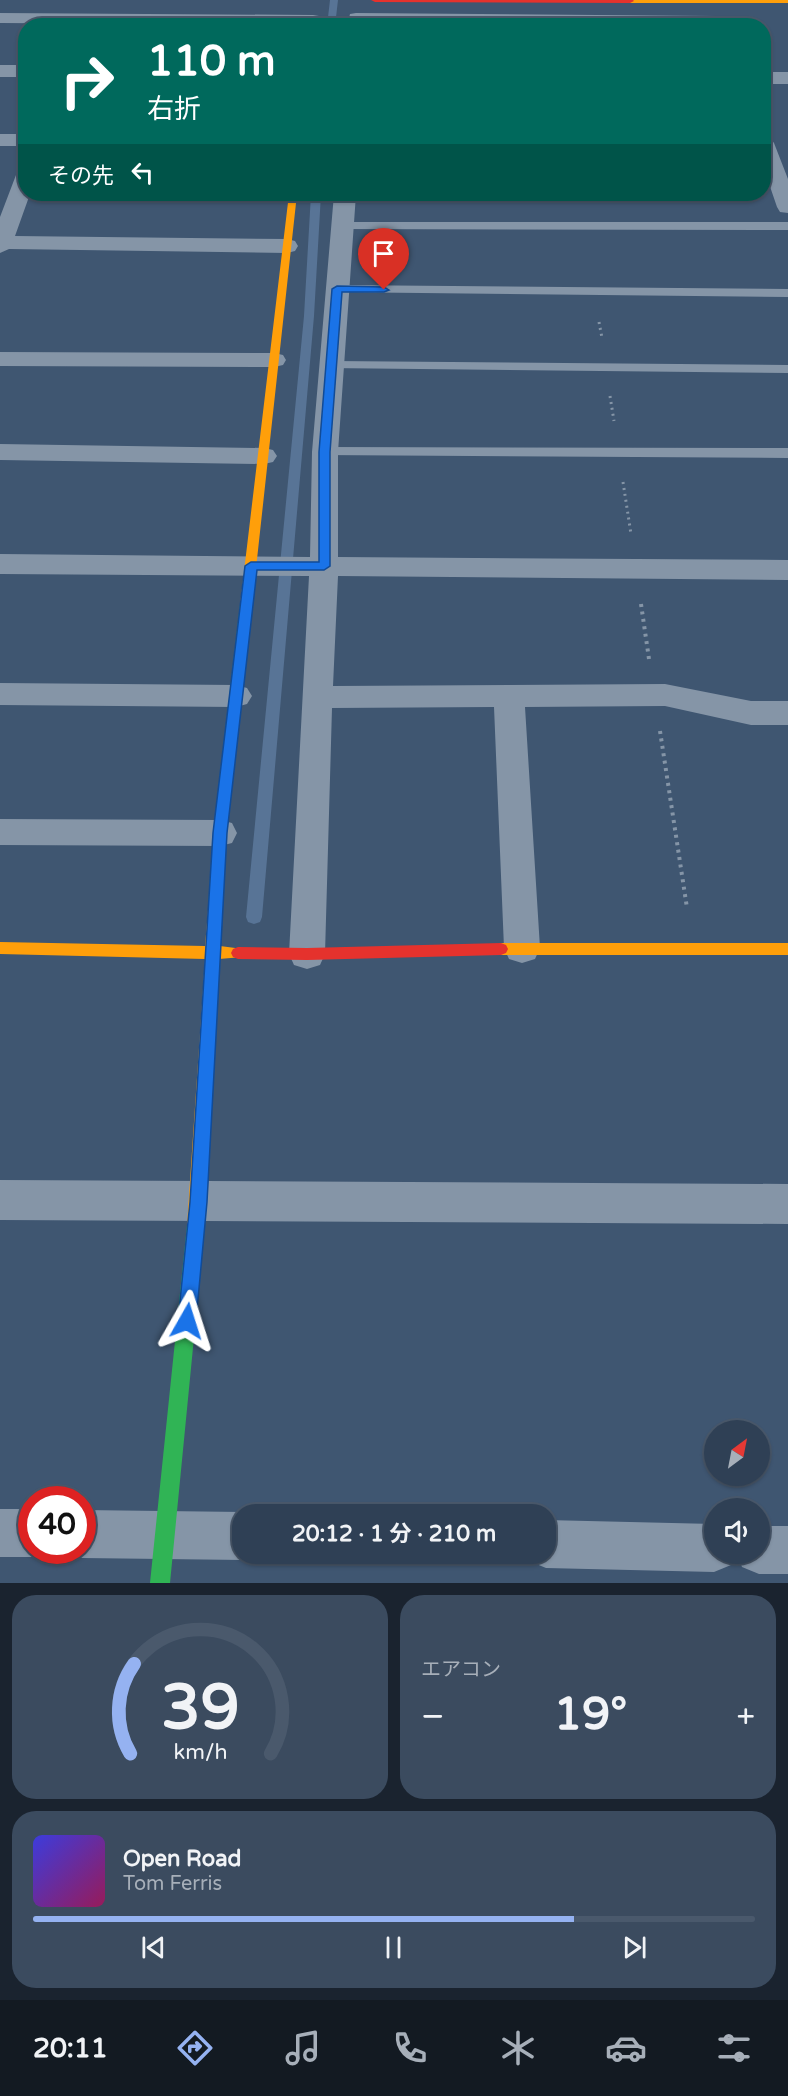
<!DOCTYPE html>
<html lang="ja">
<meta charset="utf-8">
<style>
body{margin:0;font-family:"Varela Round","Noto Sans JP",sans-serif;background:#3b4b5f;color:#f1f3f6;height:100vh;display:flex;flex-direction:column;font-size:22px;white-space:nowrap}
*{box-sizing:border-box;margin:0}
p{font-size:20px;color:#a7afb9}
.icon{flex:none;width:33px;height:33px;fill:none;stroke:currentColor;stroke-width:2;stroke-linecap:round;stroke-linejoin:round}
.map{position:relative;height:1583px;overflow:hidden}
.details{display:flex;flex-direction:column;gap:12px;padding:12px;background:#1a232f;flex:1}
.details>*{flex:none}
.guide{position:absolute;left:18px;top:18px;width:753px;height:183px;border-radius:24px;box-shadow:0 2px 4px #0004,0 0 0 2px #4a596c;background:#00695c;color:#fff;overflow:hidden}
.needle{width:39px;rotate:32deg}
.controls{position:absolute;left:704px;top:1420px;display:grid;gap:12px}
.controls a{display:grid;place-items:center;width:66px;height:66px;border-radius:50%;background:#2f4055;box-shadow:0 2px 4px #0004,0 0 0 2px #4a596c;font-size:30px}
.speed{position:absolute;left:18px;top:1486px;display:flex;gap:12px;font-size:30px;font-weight:700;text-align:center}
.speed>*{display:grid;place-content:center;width:78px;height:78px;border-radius:50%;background:#2f4055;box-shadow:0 2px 4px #0004,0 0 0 2px #4a596c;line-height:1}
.speed .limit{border:9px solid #d22;background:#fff;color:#111}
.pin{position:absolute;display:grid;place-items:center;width:51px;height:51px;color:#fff;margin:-62px -26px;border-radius:50% 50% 50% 0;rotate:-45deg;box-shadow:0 0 6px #0007}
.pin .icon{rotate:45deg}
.me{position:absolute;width:66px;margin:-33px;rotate:6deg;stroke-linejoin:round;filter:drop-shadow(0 0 4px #0008)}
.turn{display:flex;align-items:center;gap:21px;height:126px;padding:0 30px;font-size:27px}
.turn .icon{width:78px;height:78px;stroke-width:2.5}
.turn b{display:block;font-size:42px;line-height:51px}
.then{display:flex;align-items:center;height:57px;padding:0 30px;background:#0003;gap:12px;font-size:22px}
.big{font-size:45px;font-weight:700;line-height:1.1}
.details .card{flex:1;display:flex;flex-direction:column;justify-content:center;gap:9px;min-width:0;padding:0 21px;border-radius:24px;background:#3b4b5f}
.details .dial{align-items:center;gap:0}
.dial svg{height:156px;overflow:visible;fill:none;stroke:#4a596c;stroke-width:7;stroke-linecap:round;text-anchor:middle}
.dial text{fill:#f1f3f6;stroke:none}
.song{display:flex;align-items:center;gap:18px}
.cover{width:72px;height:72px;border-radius:9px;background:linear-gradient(135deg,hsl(240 70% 55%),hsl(330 70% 35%))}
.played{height:6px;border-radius:3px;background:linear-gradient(90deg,#95b2f1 75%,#4a596c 75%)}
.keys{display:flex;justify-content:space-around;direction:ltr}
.heat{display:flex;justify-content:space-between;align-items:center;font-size:33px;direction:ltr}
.details .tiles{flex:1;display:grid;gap:12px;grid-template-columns:1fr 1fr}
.card:last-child{grid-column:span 2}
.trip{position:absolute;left:232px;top:1504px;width:324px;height:60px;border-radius:24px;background:#2f4055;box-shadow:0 2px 4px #0004,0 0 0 2px #4a596c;font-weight:700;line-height:60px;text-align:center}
.dock{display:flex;height:96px;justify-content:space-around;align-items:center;background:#131a22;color:#a7afb9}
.dock .icon{width:42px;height:42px}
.dock .on{color:#95b2f1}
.dock b{font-size:27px;color:#f1f3f6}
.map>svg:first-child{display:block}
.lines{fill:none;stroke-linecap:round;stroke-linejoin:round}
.stream{fill:#587496;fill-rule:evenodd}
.path-far1{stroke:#8595a7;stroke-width:3;stroke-dasharray:2 4;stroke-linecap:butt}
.path{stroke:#8595a7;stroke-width:4;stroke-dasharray:3 4.5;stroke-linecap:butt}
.lane{fill:#8595a7;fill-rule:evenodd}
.street{fill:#8595a7;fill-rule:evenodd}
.fast{fill:#30b455;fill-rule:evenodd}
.slow{fill:#ff9f0a;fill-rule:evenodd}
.jam{fill:#e5322d;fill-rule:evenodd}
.route{fill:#1a73e8;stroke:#114b97;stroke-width:1.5}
</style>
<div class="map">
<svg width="788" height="1583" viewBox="0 0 788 1583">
<rect width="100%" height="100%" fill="#3f5671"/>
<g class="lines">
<path class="stream" d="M330 0H338L335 26H327Z
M311 194H321L314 316 262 917 260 922 254 924 248 922 246 917 304 316Z"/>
<path class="path-far1" d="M599 322 602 338
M610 396 614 421
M623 482 631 534"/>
<path class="path" d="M641 604 649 659
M660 731 687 908"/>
<path class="lane" d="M342 222H788V230L337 229 336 226 337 223Z
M337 285 788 289V297L332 292 330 289Z
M332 361 788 365V373L327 368 325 365Z
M325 447 788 448V458L320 455 317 452Z"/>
<path class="street" d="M0 13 313 15 319 16 322 20 319 24 313 25 0 23Z
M356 13 716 16 722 17 727 26 365 23V26H347L350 14Z
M0 65H26V77H0Z
M764 72H788V84H764Z
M0 134H26V146H0Z
M764 137 771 139 774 143 788 179V213L780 212 777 207 764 169Z
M26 169V194H30L15 236 287 239 295 241 298 246 295 251 287 253 9 249 0 253V217L16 175 19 171Z
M334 194H356L338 452V557L788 560V580L338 576 333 686 665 684 751 701H788V725H751L665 706 525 707 540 948 535 959 522 963 509 959 504 948 494 707 332 708 325 954 320 965 307 969 294 965 289 954 309 576 0 574V554L310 557 312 452Z
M0 352 274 353 283 355 286 360 283 365 274 367 0 366Z
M0 444 264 448 273 450 277 456 273 462 264 464 0 460Z
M0 683 236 685 247 688 252 696 247 704 236 707 0 705Z
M0 819 220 820 232 823 237 833 232 843 220 846 0 845Z
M0 1180 788 1184V1224L0 1220Z
M0 1509H32V1551H46L32 1557H0Z
M82 1510 243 1512 250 1515H243V1554H257L243 1560 82 1558 65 1551H82Z
M546 1520 714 1524V1554H736L731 1565 714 1572 546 1568 529 1561 526 1554H546Z
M759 1526H788V1574H759L742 1567 737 1554H759Z"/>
<path class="fast" d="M246 601 252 605 227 833 222 910 220 914 215 916 210 914 208 910 213 833 240 605Z
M196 1217 202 1219 205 1225 170 1583H150L187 1225 190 1219Z"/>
<path class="slow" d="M627 0H788V3H630Z
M289 194H297L252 605 246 609 240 605Z
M215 904 220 906 222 910 220 946 243 949 245 953 243 957 219 959 205 1225 202 1231 196 1233 190 1231 187 1225 205 959 0 954V942L205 946 208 910 210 906Z
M501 943H788V955H501L496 953 494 949 496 945Z"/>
<path class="jam" d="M371 0H633L634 1 630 3 375 2Z
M501 943 506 945 508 949 506 953 501 955 307 960 238 959 233 957 231 953 233 949 238 947 307 948Z"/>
</g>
<path class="route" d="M337 286 384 287 389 290 384 292H342L330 452V566L324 570H257L227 833 207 1202 196 1321 193 1327 187 1330 180 1327 178 1321 190 1202 213 833 245 566 251 562H319V452L332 289Z"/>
</svg>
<div class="controls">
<a><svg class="needle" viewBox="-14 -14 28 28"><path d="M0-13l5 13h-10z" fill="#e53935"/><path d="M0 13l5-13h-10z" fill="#a7afb9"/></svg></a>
<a><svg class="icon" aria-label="sound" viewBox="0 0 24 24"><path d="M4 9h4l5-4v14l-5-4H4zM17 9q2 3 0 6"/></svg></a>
</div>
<div class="speed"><div class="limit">40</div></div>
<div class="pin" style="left:384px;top:290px;background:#d93025"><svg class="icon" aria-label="arrive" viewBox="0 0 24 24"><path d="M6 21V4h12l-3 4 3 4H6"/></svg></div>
<svg class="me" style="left:187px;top:1321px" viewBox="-20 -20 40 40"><path d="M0-17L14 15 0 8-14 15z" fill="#1a73e8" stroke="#fff" stroke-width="4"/></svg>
<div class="trip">20:12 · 1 分 · 210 m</div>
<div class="guide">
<div class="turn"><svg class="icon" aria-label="right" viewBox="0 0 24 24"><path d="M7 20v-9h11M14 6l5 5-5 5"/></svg><div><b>110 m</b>右折</div></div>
<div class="then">その先<svg class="icon" aria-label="left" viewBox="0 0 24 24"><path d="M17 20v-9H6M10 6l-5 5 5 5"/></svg></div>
</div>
</div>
<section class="details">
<div class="tiles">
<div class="card dial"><svg viewBox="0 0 100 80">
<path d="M14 69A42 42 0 1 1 86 69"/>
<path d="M14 69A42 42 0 0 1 16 23" stroke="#95b2f1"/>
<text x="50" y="56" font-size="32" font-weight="700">39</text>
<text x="50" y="72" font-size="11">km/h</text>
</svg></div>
<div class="card"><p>エアコン</p>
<div class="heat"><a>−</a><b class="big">19°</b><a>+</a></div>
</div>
<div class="card">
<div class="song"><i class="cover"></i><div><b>Open Road</b><p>Tom Ferris</p></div></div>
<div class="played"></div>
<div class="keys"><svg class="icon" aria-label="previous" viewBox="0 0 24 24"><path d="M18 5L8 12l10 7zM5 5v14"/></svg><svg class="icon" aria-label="pause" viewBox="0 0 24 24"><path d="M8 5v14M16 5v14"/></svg><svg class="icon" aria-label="next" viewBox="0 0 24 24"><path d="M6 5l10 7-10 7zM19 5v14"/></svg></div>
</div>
</div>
</section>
<nav class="dock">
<b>20:11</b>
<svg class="icon on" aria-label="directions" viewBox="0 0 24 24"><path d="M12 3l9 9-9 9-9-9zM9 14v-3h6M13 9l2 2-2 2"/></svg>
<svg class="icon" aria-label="music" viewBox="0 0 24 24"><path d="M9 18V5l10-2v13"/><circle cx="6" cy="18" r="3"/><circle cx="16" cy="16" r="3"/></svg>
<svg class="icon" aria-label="phone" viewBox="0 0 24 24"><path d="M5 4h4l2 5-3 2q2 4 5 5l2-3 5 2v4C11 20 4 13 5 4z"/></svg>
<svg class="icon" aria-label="climate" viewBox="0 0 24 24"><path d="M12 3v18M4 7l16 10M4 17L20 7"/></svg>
<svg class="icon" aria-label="car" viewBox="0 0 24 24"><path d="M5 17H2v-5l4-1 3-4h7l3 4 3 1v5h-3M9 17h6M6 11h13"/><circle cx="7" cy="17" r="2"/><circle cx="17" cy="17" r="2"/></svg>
<svg class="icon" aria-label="filters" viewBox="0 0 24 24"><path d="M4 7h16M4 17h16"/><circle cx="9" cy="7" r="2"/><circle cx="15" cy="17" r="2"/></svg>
</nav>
